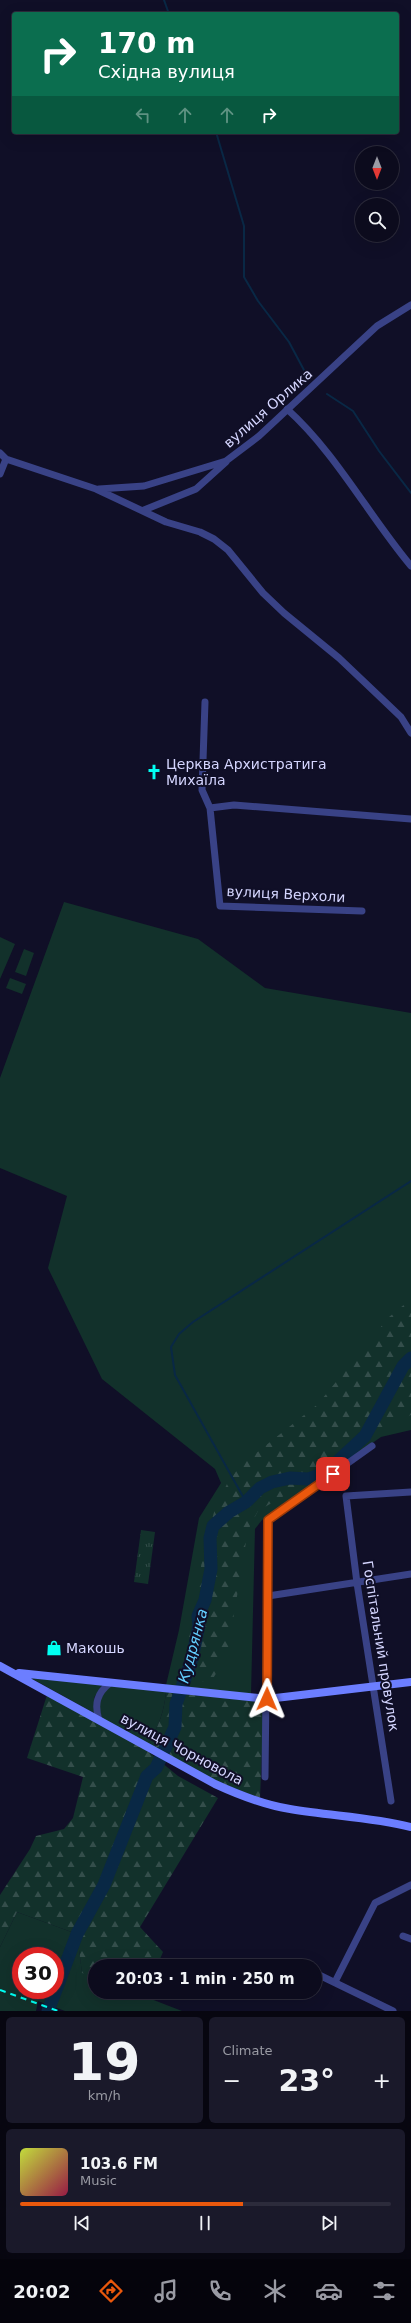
<!DOCTYPE html>
<meta charset="utf-8">
<style>
body{margin:0;font-family:"DejaVu Sans",sans-serif;background:#1a192a;color:#f1f3f6;height:100vh;display:flex;flex-direction:column;font-size:15px;white-space:nowrap}
*{box-sizing:border-box;margin:0}
p{font-size:13px;color:#9a9ba4}
.icon{flex:none;width:22px;height:22px;fill:none;stroke:currentColor;stroke-width:2;stroke-linecap:round;stroke-linejoin:round}
.map{position:relative;height:2011px;overflow:hidden}
.details{display:flex;flex-direction:column;gap:6px;padding:6px;background:#070610;flex:1}
.details>*{flex:none}
.hud{position:absolute;left:12px;top:12px;width:387px;height:122px;border-radius:4px;box-shadow:0 4px 16px #0002,0 0 0 1px #2c2b3b;background:#0b6e4f;color:#fff;overflow:hidden}
.needle{width:26px;rotate:180deg}
.buttons{position:absolute;left:355px;top:146px;display:grid;gap:8px}
.buttons a{display:grid;place-items:center;width:44px;height:44px;border-radius:50%;background:#0c0b1d;box-shadow:0 4px 16px #0002,0 0 0 1px #2c2b3b;font-size:20px}
.speed{position:absolute;left:12px;top:1947px;display:flex;gap:8px;font-size:20px;font-weight:700;text-align:center}
.speed>*{display:grid;place-content:center;width:52px;height:52px;border-radius:50%;background:#0c0b1d;box-shadow:0 4px 16px #0002,0 0 0 1px #2c2b3b;line-height:1}
.speed .limit{border:6px solid #d22;background:#fff;color:#111}
.pin{position:absolute;display:grid;place-items:center;width:34px;height:34px;color:#fff;margin:-17px;border-radius:8px;box-shadow:0 2px 6px #0006}
.me{position:absolute;width:44px;margin:-22px;rotate:1deg;stroke-linejoin:round;filter:drop-shadow(0 0 3px #0008)}
.turn{display:flex;align-items:center;gap:14px;height:84px;padding:0 20px;font-size:18px}
.turn .icon{width:52px;height:52px;stroke-width:2.5}
.turn b{display:block;font-size:28px;line-height:34px}
.lanes{display:flex;align-items:center;height:38px;padding:0 20px;background:#0003;justify-content:center;gap:20px;direction:ltr}
.lanes .off{opacity:.35}
.big{font-size:30px;font-weight:700;line-height:1.1}
.details .card{flex:1;display:flex;flex-direction:column;justify-content:center;gap:6px;min-width:0;padding:0 14px;border-radius:6px;background:#1a192a}
.details .dial{align-items:center;gap:0}
.dial b{font-size:52px;line-height:1}
.song{display:flex;align-items:center;gap:12px}
.cover{width:48px;height:48px;border-radius:6px;background:linear-gradient(135deg,hsl(70 70% 55%),hsl(340 70% 35%))}
.played{height:4px;border-radius:2px;background:linear-gradient(90deg,#ea580c 60%,#2c2b3b 60%)}
.keys{display:flex;justify-content:space-around;direction:ltr}
.heat{display:flex;justify-content:space-between;align-items:center;font-size:22px;direction:ltr}
.details .tiles{flex:1;display:grid;gap:6px;grid-template-columns:1fr 1fr}
.card:last-child{grid-column:span 2}
.trip{position:absolute;left:88px;top:1959px;width:234px;height:40px;border-radius:20px;background:#0c0b1d;box-shadow:0 4px 16px #0002,0 0 0 1px #2c2b3b;font-weight:700;line-height:40px;text-align:center}
.tab-bar{display:flex;height:64px;justify-content:space-around;align-items:center;background:#05040c;color:#9a9ba4}
.tab-bar .icon{width:28px;height:28px}
.tab-bar .current{color:#ea580c}
.tab-bar b{font-size:18px;color:#f1f3f6}
.map>svg:first-child{display:block}
.grass{fill:#12312b;fill-rule:evenodd}
.forest{fill:url(#forest-firs)}
.park{fill:url(#park-tufts)}
.lines{fill:none;stroke-linecap:round;stroke-linejoin:round}
.stream{stroke:#092845;stroke-width:2}
.river{stroke:#092845;stroke-width:13}
.street{stroke:#394286;stroke-width:7}
.secondary{stroke:#6c7eff;stroke-width:8}
.rail{stroke:#01fff3;stroke-width:2;stroke-dasharray:6 5;stroke-linecap:butt}
.route-casing{stroke:#983908;stroke-width:10}
.route{stroke:#ea580c;stroke-width:7}
.labels{text-anchor:middle;dominant-baseline:central;stroke-width:4;stroke-linejoin:round;paint-order:stroke}
.street-label{font-size:14px;fill:#d5d6ff;stroke:#100f27}
.poi-label{font-size:14px;fill:#d5d6ff;stroke:#100f27;text-anchor:start}
.water-label{font-size:15px;font-style:italic;fill:#63ceff;stroke:#100f27}
</style>
<div class="map">
<svg width="411" height="2011" viewBox="0 0 411 2011">
<defs>
<pattern id="forest-firs" width="22" height="20" patternUnits="userSpaceOnUse"><rect width="22" height="20" fill="#12312b"/><path d="M5 1l3.5 6h-7zM16 11l3.5 6h-7z" fill="#344e4b"/></pattern>
<pattern id="park-tufts" width="24" height="20" patternUnits="userSpaceOnUse"><rect width="24" height="20" fill="#12312b"/><path d="M3 7l-1-3M5 7V3M7 7l1-3M15 17l-1-3M17 17v-4M19 17l1-3" fill="none" stroke="#344e4b"/></pattern>
</defs>
<rect width="100%" height="100%" fill="#100f27"/>
<path class="grass" d="M64 902 198 939 265 988 411 1013V1430L381 1437 262 1520 255 1529 251 1694 166 1685 179 1630 199 1518 221 1483 215 1469 102 1379 48 1268 67 1196 0 1168V1078Z
M0 937 15 944 0 979Z
M24 949 34 953 26 976 15 972Z
M10 978 26 984 22 994 6 988Z
M29 1677 102 1685 94 1698V1713Z
M111 1686 166 1692C164 1712 159 1726 148 1744L102 1718C97 1704 100 1695 111 1686Z
M17 1912 77 1934 82 1972 95 1977V1992H133L182 2011H65L38 2001 36 2011H0V1947ZM21 1956H55V1990H21Z"/>
<path class="forest" d="M411 1299V1415L374 1431 306 1483 258 1511 248 1530 227 1656 212 1680 199 1682 189 1677 186 1655 205 1543 215 1509 227 1484 240 1466 318 1404 389 1317Z
M166 1692 264 1702 260 1798 216 1781 148 1744C159 1726 164 1712 166 1692Z
M47 1695 145 1749 178 1776 218 1798 140 1927 163 1952 157 1966H95V1977L82 1973 77 1934 17 1912 0 1947V1895L30 1849 36 1836 64 1829 73 1818 83 1777 27 1758Z"/>
<path class="park" d="M141 1530 155 1532 148 1584 134 1582Z"/>
<g class="lines">
<path class="stream" d="M164 0 169 14
M216 132 244 226V277L258 301 289 342 305 372
M327 394 353 411 379 451 411 493
M246 1502 175 1375 171 1347 179 1334 193 1322 411 1181"/>
<path class="river" d="M48 2011 77 1934 104 1885 147 1776 156 1768 175 1727 176 1704 192 1659 199 1625 198 1616 205 1600 211 1569 210 1538 213 1526 229 1512 246 1502 260 1488 272 1482 290 1478 308 1479 322 1474 335 1464 365 1436 403 1366 411 1358"/>
<path class="street" d="M287 409C336 453 369 516 411 566
M0 453 6 459 96 489 166 522 200 532 214 539 228 550 263 593 284 613 339 658 379 696 401 717 411 733
M0 474 6 459
M99 489 144 486 226 461 259 436 377 326 411 305
M144 510 196 489 226 462
M205 702 202 790 210 808 220 906 362 911
M210 808 234 805 411 819
M268 1596 411 1574
M99 1720C94 1704 97 1693 110 1683
M265 1777 268 1520 372 1446
M391 1801 357 1583 346 1496 411 1492
M403 1936 411 1939
M291 1962 300 1966
M315 1973 393 2011
M335 1982 375 1903 411 1885"/>
<path class="secondary" d="M0 1666 215 1784C239 1795 264 1805 290 1809 330 1816 371 1817 411 1827
M19 1673 267 1699 411 1682"/>
<path class="rail" d="M0 1990 58 2011"/>
</g>
<g class="lines">
<defs>
<path id="route" d="M267 1699 268 1520 333 1474"/>
</defs>
<use href="#route" class="route-casing"/>
<use href="#route" class="route"/>
</g>
<defs>
<symbol id="church-bare" viewBox="-9 -9 18 18"><path d="M-1.2-6h2.4v3.5h3.3v2.4h-3.3V6h-2.4V-.1h-3.3v-2.4h3.3Z" fill="#01fff3" stroke="#100f27" stroke-width="2.5" paint-order="stroke"/></symbol>
<symbol id="shop-bare" viewBox="-9 -9 18 18"><path d="M-5-2.5h2.3a2.7 3.5 0 0 1 5.4 0H5L5.5 6h-11ZM-1.5-2.5h3a1.5 2.3 0 0 0-3 0Z" fill="#01fff3" stroke="#100f27" stroke-width="2.5" paint-order="stroke"/></symbol>
</defs>
<g fill-rule="evenodd">
<use href="#church-bare" x="143" y="761" width="22" height="22"/>
<use href="#shop-bare" x="43" y="1637" width="22" height="22"/>
</g>
<g class="labels">
<g class="street-label">
<text transform="translate(268 408) rotate(-41)">вулиця Орлика</text>
<text transform="translate(286 894) rotate(3)">вулиця Верхоли</text>
<text transform="translate(381 1646) rotate(81)">Госпітальний провулок</text>
<text transform="translate(182 1749) rotate(28)">вулиця Чорновола</text>
</g>
<g class="poi-label">
<text x="166" y="764">Церква Архистратига<tspan x="166" dy="16">Михаїла</tspan></text>
<text x="66" y="1648">Макошь</text>
</g>
<g class="water-label">
<text transform="translate(193 1646) rotate(-75)">Кудрянка</text>
</g>
</g>
</svg>
<div class="buttons">
<a><svg class="needle" viewBox="-14 -14 28 28"><path d="M0-13l5 13h-10z" fill="#e53935"/><path d="M0 13l5-13h-10z" fill="#9a9ba4"/></svg></a>
<a><svg class="icon" aria-label="search" viewBox="0 0 24 24"><circle cx="10" cy="10" r="6"/><path d="M15 15l6 6"/></svg></a>
</div>
<div class="speed"><div class="limit">30</div></div>
<div class="pin" style="left:333px;top:1474px;background:#d93025"><svg class="icon" aria-label="arrive" viewBox="0 0 24 24"><path d="M6 21V4h12l-3 4 3 4H6"/></svg></div>
<svg class="me" style="left:267px;top:1699px" viewBox="-20 -20 40 40"><path d="M0-17L14 15 0 8-14 15z" fill="#ea580c" stroke="#fff" stroke-width="4"/></svg>
<div class="trip">20:03 · 1 min · 250 m</div>
<div class="hud">
<div class="turn"><svg class="icon" aria-label="right" viewBox="0 0 24 24"><path d="M7 20v-9h11M14 6l5 5-5 5"/></svg><div><b>170 m</b>Східна вулиця</div></div>
<div class="lanes"><svg class="icon off" aria-label="left" viewBox="0 0 24 24"><path d="M17 20v-9H6M10 6l-5 5 5 5"/></svg><svg class="icon off" aria-label="ahead" viewBox="0 0 24 24"><path d="M12 20V5M6 11l6-6 6 6"/></svg><svg class="icon off" aria-label="ahead" viewBox="0 0 24 24"><path d="M12 20V5M6 11l6-6 6 6"/></svg><svg class="icon" aria-label="right" viewBox="0 0 24 24"><path d="M7 20v-9h11M14 6l5 5-5 5"/></svg></div>
</div>
</div>
<section class="details">
<div class="tiles">
<div class="card dial"><b>19</b><p>km/h</p></div>
<div class="card"><p>Climate</p>
<div class="heat"><a>−</a><b class="big">23°</b><a>+</a></div>
</div>
<div class="card">
<div class="song"><i class="cover"></i><div><b>103.6 FM</b><p>Music</p></div></div>
<div class="played"></div>
<div class="keys"><svg class="icon" aria-label="previous" viewBox="0 0 24 24"><path d="M18 5L8 12l10 7zM5 5v14"/></svg><svg class="icon" aria-label="pause" viewBox="0 0 24 24"><path d="M8 5v14M16 5v14"/></svg><svg class="icon" aria-label="next" viewBox="0 0 24 24"><path d="M6 5l10 7-10 7zM19 5v14"/></svg></div>
</div>
</div>
</section>
<nav class="tab-bar">
<b>20:02</b>
<svg class="icon current" aria-label="directions" viewBox="0 0 24 24"><path d="M12 3l9 9-9 9-9-9zM9 14v-3h6M13 9l2 2-2 2"/></svg>
<svg class="icon" aria-label="music" viewBox="0 0 24 24"><path d="M9 18V5l10-2v13"/><circle cx="6" cy="18" r="3"/><circle cx="16" cy="16" r="3"/></svg>
<svg class="icon" aria-label="phone" viewBox="0 0 24 24"><path d="M5 4h4l2 5-3 2q2 4 5 5l2-3 5 2v4C11 20 4 13 5 4z"/></svg>
<svg class="icon" aria-label="climate" viewBox="0 0 24 24"><path d="M12 3v18M4 7l16 10M4 17L20 7"/></svg>
<svg class="icon" aria-label="car" viewBox="0 0 24 24"><path d="M5 17H2v-5l4-1 3-4h7l3 4 3 1v5h-3M9 17h6M6 11h13"/><circle cx="7" cy="17" r="2"/><circle cx="17" cy="17" r="2"/></svg>
<svg class="icon" aria-label="filters" viewBox="0 0 24 24"><path d="M4 7h16M4 17h16"/><circle cx="9" cy="7" r="2"/><circle cx="15" cy="17" r="2"/></svg>
</nav>
